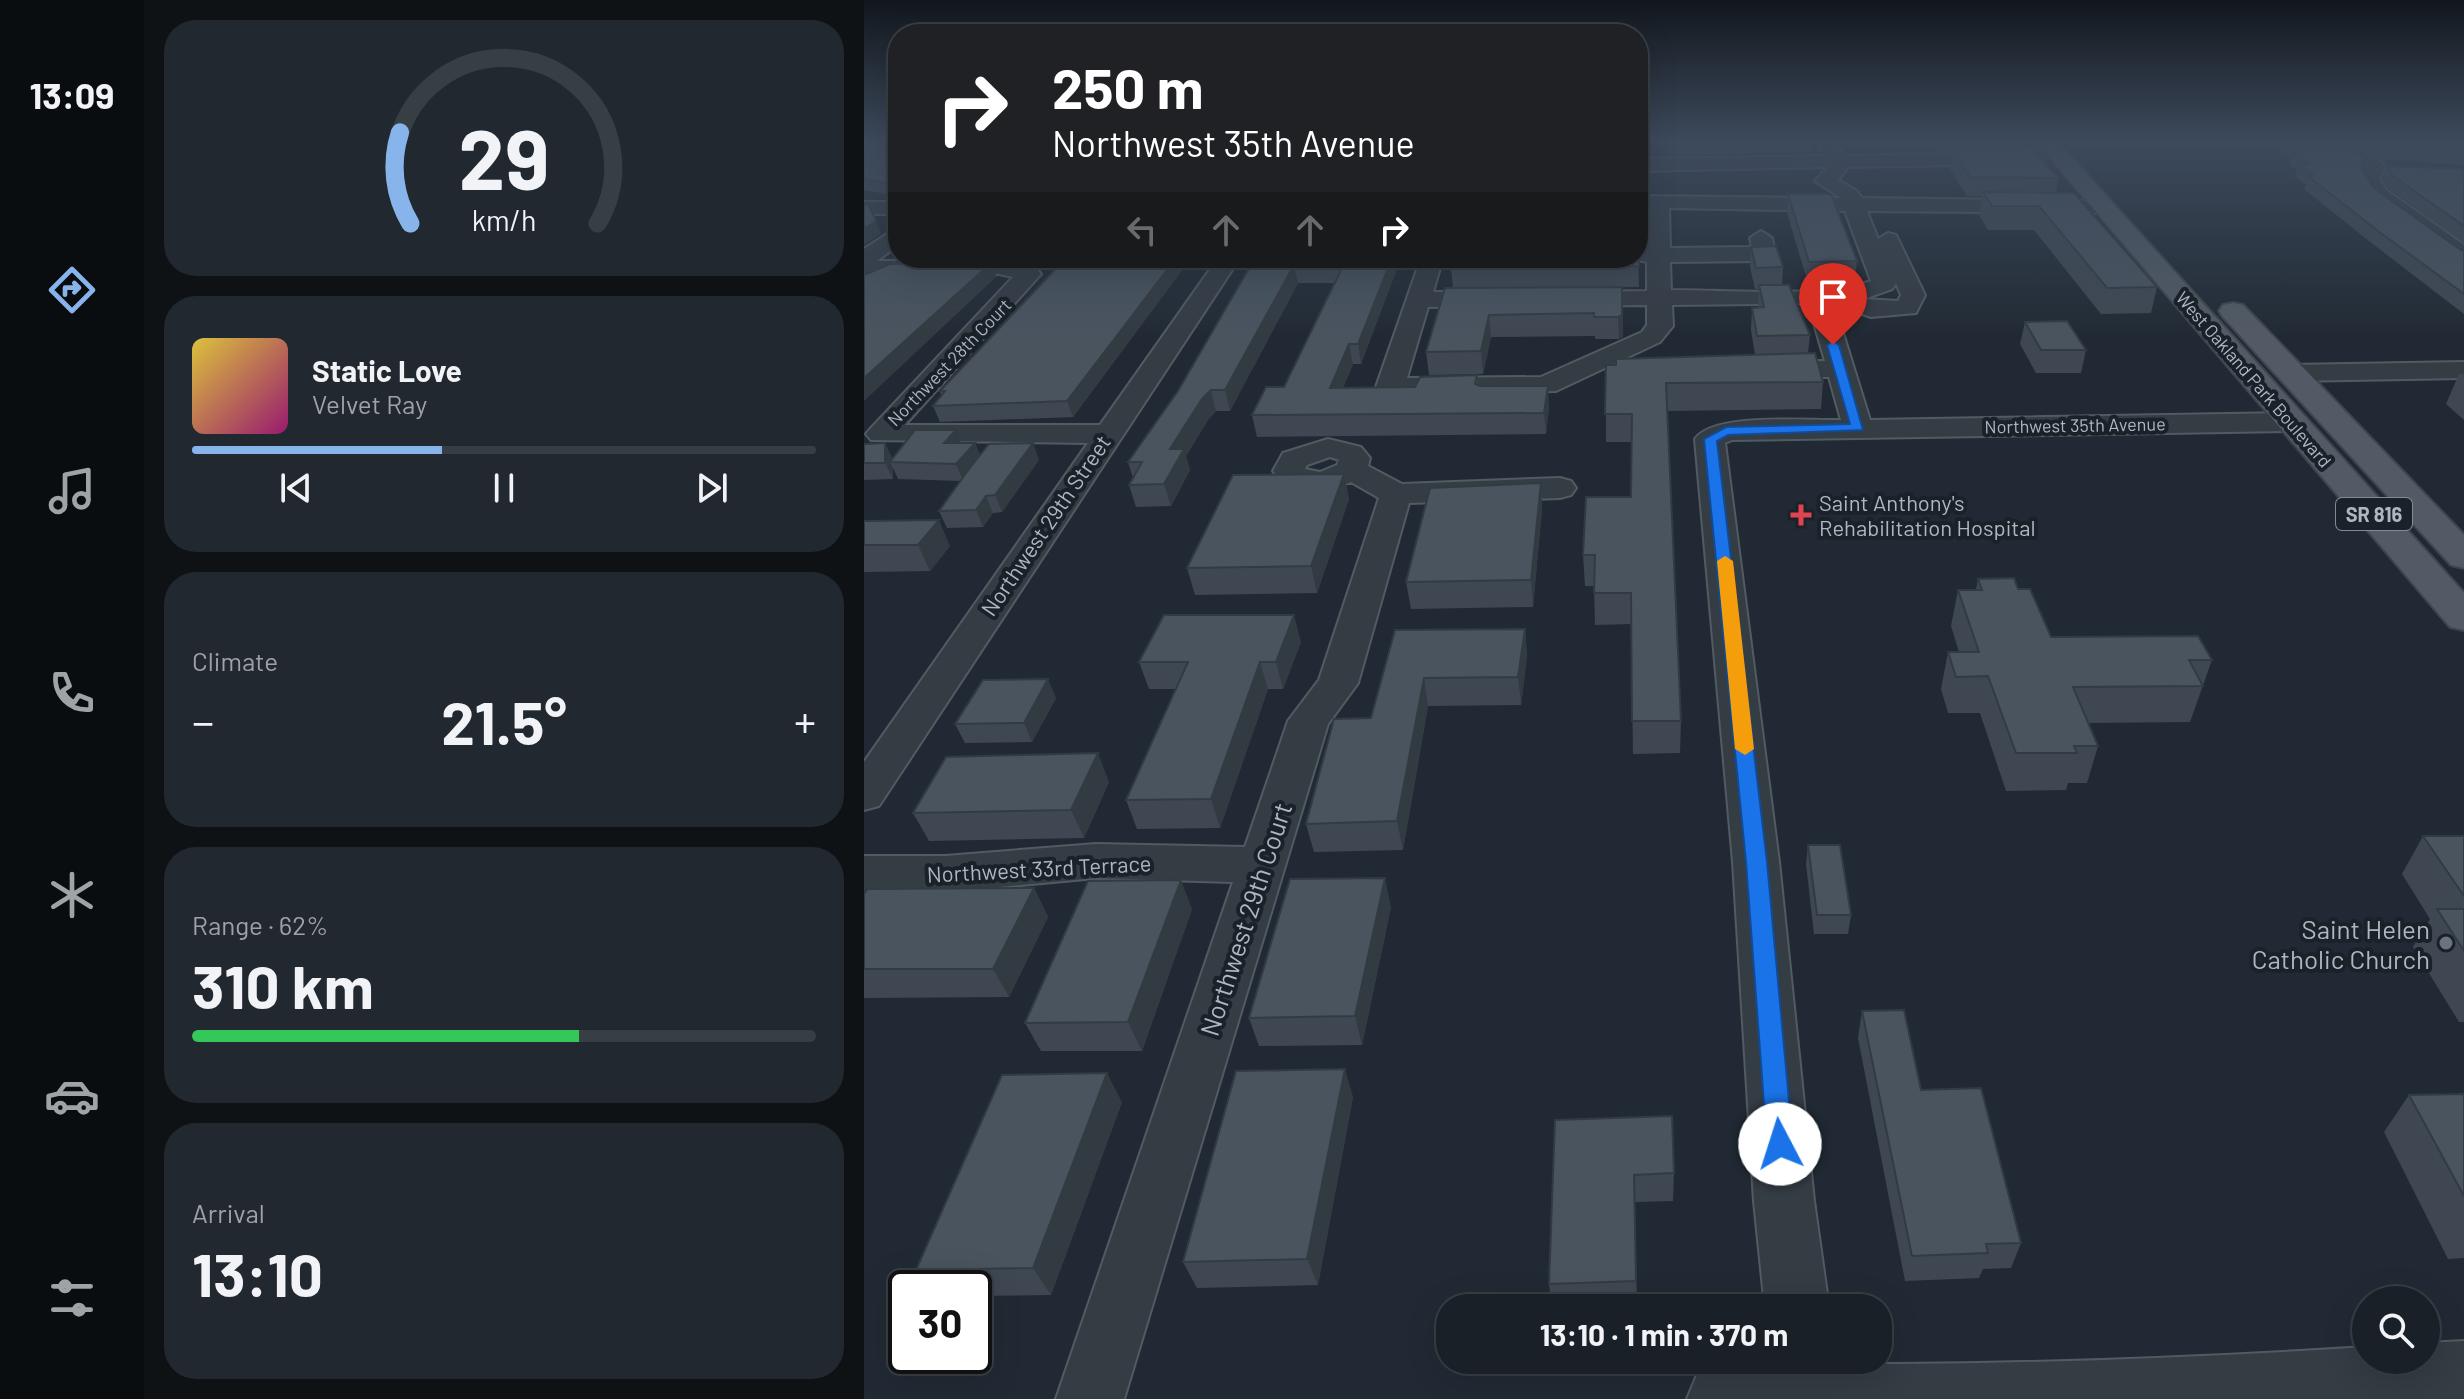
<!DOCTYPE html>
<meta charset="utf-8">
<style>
body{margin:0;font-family:Barlow,sans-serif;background:#22282f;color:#f1f3f6;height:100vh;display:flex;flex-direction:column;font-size:30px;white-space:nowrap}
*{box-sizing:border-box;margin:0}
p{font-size:26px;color:#9fa3a7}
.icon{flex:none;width:44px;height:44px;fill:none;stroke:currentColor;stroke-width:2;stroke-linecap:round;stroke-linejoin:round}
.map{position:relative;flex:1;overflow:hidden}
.panel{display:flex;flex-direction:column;gap:20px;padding:20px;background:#0e1215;width:720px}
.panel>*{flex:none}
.banner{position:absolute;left:24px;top:24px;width:760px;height:244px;border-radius:32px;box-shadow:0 8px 32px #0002,0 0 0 2px #373e44;background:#202124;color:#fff;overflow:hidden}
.fabs{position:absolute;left:1488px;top:1286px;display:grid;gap:16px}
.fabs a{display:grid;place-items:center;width:88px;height:88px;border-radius:50%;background:#192027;box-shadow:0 8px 32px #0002,0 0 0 2px #373e44;font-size:40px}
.speed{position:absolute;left:24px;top:1270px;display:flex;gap:16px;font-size:40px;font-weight:700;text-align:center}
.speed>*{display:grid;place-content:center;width:104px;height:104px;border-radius:50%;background:#192027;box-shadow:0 8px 32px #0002,0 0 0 2px #373e44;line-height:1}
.speed .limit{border:4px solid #111;border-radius:12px;background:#fff;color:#111}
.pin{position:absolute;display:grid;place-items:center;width:68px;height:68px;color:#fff;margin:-82px -34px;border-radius:50% 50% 50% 0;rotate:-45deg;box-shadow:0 0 8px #0007}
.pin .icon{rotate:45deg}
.me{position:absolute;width:88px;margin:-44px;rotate:355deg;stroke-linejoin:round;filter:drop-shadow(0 0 6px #0008)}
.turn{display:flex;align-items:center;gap:28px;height:168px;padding:0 32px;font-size:36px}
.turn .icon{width:104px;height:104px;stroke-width:2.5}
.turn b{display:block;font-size:56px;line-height:68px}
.lanes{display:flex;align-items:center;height:76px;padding:0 32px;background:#0003;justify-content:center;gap:40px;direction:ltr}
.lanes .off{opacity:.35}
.big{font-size:60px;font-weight:700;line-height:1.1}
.panel .card{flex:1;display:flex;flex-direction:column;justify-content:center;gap:12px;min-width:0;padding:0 28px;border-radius:32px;background:#22282f}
.panel .dial{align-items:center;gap:0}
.dial svg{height:208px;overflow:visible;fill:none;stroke:#373e44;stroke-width:7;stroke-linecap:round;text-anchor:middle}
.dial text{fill:#f1f3f6;stroke:none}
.song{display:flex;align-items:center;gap:24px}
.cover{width:96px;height:96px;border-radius:12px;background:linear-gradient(135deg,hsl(50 70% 55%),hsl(320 70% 35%))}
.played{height:8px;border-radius:4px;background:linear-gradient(90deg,#88b4ec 40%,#373e44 40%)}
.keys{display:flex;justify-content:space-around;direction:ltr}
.heat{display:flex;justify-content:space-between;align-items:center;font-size:44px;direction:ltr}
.charge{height:12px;border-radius:6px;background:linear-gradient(90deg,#34c759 62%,#373e44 0)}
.trip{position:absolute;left:572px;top:1294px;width:456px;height:80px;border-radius:32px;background:#192027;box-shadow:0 8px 32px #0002,0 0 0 2px #373e44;font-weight:700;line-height:80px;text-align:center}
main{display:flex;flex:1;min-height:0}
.tabs{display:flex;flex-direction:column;width:144px;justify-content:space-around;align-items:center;background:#0a0d10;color:#9fa3a7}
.tabs .icon{width:56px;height:56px}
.tabs .current{color:#88b4ec}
.tabs b{font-size:36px;color:#f1f3f6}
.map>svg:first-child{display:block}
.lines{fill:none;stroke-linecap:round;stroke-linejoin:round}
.minor-casing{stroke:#525a62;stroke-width:4}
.major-casing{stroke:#3e454e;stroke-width:4}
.minor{fill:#343c44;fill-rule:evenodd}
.major{fill:#525b65;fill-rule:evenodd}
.wall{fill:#3f4852}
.shaded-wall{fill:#333b42}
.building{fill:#49545f;stroke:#333b42;stroke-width:2}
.route{fill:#1a73e8;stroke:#114b97;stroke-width:2}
.slow{fill:#f59e0b}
.health-dot{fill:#e0444e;stroke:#1a2129;stroke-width:3}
.worship-dot{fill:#6b7280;stroke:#1a2129;stroke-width:3}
.labels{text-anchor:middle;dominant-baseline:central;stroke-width:8;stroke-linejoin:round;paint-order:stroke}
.far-street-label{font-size:18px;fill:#aeb7c1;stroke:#1a2129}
.shield{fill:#1a2129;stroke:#828a93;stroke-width:2}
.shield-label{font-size:20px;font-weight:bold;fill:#aeb7c1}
.poi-label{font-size:22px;fill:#aeb7c1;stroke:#1a2129;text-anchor:start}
.street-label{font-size:22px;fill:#aeb7c1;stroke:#1a2129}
.near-street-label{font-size:26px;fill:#aeb7c1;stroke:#1a2129}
.near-poi-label{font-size:26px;fill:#aeb7c1;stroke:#1a2129;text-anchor:end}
</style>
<main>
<nav class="tabs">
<b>13:09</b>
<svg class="icon current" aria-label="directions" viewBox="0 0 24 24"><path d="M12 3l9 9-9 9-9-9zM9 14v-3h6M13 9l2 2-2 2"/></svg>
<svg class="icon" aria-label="music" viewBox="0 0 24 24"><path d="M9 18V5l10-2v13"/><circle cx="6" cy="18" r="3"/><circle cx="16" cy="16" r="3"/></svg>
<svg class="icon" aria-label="phone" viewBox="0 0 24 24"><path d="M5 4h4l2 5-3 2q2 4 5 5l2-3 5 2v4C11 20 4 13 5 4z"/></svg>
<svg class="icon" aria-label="climate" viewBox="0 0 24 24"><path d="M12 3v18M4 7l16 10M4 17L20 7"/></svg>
<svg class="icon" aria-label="car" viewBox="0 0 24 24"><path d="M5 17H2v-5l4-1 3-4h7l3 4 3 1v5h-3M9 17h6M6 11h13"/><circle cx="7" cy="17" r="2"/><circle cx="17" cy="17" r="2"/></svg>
<svg class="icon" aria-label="filters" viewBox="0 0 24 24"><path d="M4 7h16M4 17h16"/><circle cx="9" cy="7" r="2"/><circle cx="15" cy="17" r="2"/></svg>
</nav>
<section class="panel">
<div class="card dial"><svg viewBox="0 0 100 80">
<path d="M14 69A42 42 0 1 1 86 69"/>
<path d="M14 69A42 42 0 0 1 10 34" stroke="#88b4ec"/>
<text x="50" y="56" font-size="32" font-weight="700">29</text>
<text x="50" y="72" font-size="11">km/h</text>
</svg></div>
<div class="card">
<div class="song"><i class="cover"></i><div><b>Static Love</b><p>Velvet Ray</p></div></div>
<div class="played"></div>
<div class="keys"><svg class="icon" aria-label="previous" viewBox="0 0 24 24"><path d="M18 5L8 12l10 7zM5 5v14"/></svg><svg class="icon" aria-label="pause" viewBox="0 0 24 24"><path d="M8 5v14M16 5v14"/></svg><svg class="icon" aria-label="next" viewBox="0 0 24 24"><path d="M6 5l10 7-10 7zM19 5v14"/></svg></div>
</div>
<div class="card"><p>Climate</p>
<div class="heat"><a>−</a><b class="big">21.5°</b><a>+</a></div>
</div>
<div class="card"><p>Range · 62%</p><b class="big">310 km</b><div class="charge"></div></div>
<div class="card"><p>Arrival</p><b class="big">13:10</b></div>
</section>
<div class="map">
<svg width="1600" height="1399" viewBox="0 0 1600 1399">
<rect width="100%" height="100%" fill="#212a34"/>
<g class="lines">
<defs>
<path id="minor" d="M953 140H971L979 156 1158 152 1188 143 1195 145V153L1160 164 984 167 974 180 993 191 998 198 1240 201 1250 207 1240 213 1003 211 1014 239 1024 233 1032 235 1061 295 1052 313 1007 317 967 303 808 305 809 326 796 342 692 391 526 395 516 393 512 387 557 258H579L569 292H631L643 299 631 306 564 307 543 378 677 377 778 332 783 325V305L703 306 691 299 703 292 783 291V262L765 258H774V248H784V208H774V196L977 198 951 181 964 167 774 171V159L960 156ZM805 208 981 211 1007 281C959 298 862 290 807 290L806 262 900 261 911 254 908 238 897 231 886 238 888 247 806 248ZM1030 278 1037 295 1034 301 1000 299 1028 289 1032 284Z
M1461 140H1482L1518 163 1521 167 1515 178 1522 190 1600 245V263L1592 261 1507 198 1495 178 1500 169Z
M0 202H34V214H0Z
M34 227V245L13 261 135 260 173 269 177 274 41 425H236L354 258H376L15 806 0 810V762L224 443 7 440 2 434 7 428 149 277 135 274 0 275V249Z
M962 312 975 320 1006 420 1429 413 1439 416 1444 422 1439 428 1429 431 868 440 861 443 915 862 950 1201 965 1308H901L890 1201 869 862 831 439C850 412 944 421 977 420L965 377H900L890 375 886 369 890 363 900 361H961L949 320Z
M1600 362V378L1427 381 1417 379 1413 373 1417 367 1427 365Z
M464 439 497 447 506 458 504 466 538 484 696 478 707 481 712 488 707 495 696 498 545 503 494 683 464 724 260 1399H192L369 882 232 878 81 892H0V856H81L232 844 381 847 424 721 455 680 515 498 487 482C461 492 427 497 409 471L419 453ZM466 457 475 460 473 465 456 472 441 469 443 465Z
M1600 1341V1399H823L833 1375C897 1349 966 1365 1032 1364 1189 1363 1346 1357 1502 1347V1360H1562V1343Z"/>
<path id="major" d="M1171 140H1192L1600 593V630L1586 627Z
M1369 303 1379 305 1600 535V568L1587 565 1359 317 1355 311 1359 305Z"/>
</defs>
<use href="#minor" class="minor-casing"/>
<use href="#major" class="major-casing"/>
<use href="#minor" class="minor"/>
<use href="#major" class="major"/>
</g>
<path class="wall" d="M34 140V196L0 190V142H30Z
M805 140H948L947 153 806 155Z
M1070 140H1155L1154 149 1194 178 1192 193 1293 287 1287 313 1237 314 1170 230H1124L1115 215 1118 196H1103L1085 168 1088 151H1074L1070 145Z
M1411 140H1476L1497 167 1510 188 1597 250 1600 251V314L1505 241 1440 189 1442 185 1431 176 1433 170 1425 164 1427 158 1412 146 1413 141Z
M1487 140H1600V165L1517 159Z
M1523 166 1600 169V243L1524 188 1518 178Z
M924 194 993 261 991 282 944 283 923 213Z
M887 247 919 267 918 285 946 335 944 353 959 382 957 409 803 411 817 721 816 753 769 754 767 624 731 625 730 586H721L719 555 767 497 768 442H742V365L891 355 887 330 888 308H894L895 289H891L886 267Z
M774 248 775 287H758L759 337 755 339H731V336L627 337 619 374 565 375 562 352 589 288 587 269Z
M93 258H151L149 260Z
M283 258H327L209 417 76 422 69 406 77 395 76 391 278 264Z
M391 258H537L497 364H489L479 388 551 387 613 375 614 385 685 407 682 434 393 437 388 415 420 387 471 283H434L366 411H352L344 420 322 456 326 470 307 506 272 507 265 485 269 478 264 462 314 391Z
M1161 322 1222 350 1217 373H1172L1156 344Z
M1595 374H1600V420L1582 404Z
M21 443 28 460 97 443H111L116 455 175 460 138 512 129 513 119 527 83 528 75 511 97 481 34 479 29 468V479L0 480V444Z
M480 474 485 499 453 593 331 595 323 568Z
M677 483 678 509 669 607 547 609 542 582Z
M0 521 86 546 66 571 0 572Z
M1114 579 1154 589 1187 637 1348 660 1326 722 1225 723 1234 746 1223 783H1204L1202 790 1142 791 1116 713H1084L1077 689 1084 652H1095L1087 626 1094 590H1112Z
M661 629 663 656 657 705 564 706 539 850 450 852 442 824 507 718 531 630Z
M437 642 419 689H404L356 828 273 829 262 800 312 689H285L275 662Z
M192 698 168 742 101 743 91 724Z
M245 782 220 838 65 841 49 813Z
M1559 836H1600V1022H1595L1549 947 1566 919 1538 874Z
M944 845 987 915 984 934H950L942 864Z
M170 888 184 917 145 997 0 998V894Z
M527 907 498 1045 395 1046 385 1018Z
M328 909 278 1051H177L161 1023Z
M998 1011 1057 1090 1157 1243 1147 1268 1119 1269 1115 1278 1041 1281 994 1038Z
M1600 1094V1258L1584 1259 1520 1132 1545 1095Z
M489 1097 454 1285 333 1288 319 1262Z
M258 1102 187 1295 110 1296V1288H67L52 1270Z
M691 1120 810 1173 809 1201 771 1202 773 1307 688 1308 685 1284Z"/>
<path class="shaded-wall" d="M12 221 17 234 0 245V229Z
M312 258H327L209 417 203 401Z
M528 258H537L497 364 494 344Z
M127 263 132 277 0 401V378Z
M430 265 434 283 366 411 361 390Z
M625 315 627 337 619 374 617 351Z
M758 315 759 337 755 339 754 317Z
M485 344 489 364 470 409 466 388Z
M684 386 685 407 682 434 680 413Z
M347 390 352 411 344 420 322 456 326 470 307 506 300 484 306 449 338 399Z
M92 430 98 446 80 443Z
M21 443 29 460 26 462 29 468V479L21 463Z
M111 443 117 459 99 481 92 464Z
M169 443 175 460 138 512 131 495Z
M480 474 485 499 453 593 447 566Z
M677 483 678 509 669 607 667 580Z
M122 496 129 513 119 527 112 510Z
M75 520 86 546 66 571 54 545Z
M430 615 437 642 419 689 412 662Z
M661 629 663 656 657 705 654 677Z
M396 662 404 689 356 828 347 799Z
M560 678 564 706 539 850 533 821Z
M184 679 192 698 168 742 160 723Z
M234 753 245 782 220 838 207 810Z
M521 878 527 907 498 1045 491 1016Z
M317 880 328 909 278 1051 264 1022Z
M170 888 184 917 145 997 129 969Z
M481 1069 489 1097 454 1285 443 1259Z
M243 1073 258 1102 187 1295 169 1268Z"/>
<path class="building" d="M30 140H34V185L0 179V142H30Z
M1423 140H1476L1500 158 1497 167 1510 188 1597 250 1600 251V294L1510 228 1444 176H1450L1435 164H1445L1429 152H1440Z
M1510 140H1600V152L1521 147Z
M1168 148 1194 178 1106 177 1088 150 1163 149Z
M1523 166 1600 169V226L1529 176Z
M1119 192 1210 193 1293 287 1243 288 1175 206H1128Z
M924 194H967L993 261 945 262Z
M0 204H4L12 221 0 229Z
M912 246 919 267 892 268 887 247Z
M774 248 775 266 587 269 590 258H774Z
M202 258H265L278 264 283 258H312L203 401 69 406 81 391H76Z
M391 258H528L494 344H485L466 388 551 387 556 377 613 375 611 384 616 386H684L680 413 388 415 402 387H420L480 264 430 265 361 390H347L338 399 306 449H320L300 484 265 485 278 462H264L314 391Z
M127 263 0 378V275L26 264Z
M895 285H925L946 335 893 336 888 308 900 307Z
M758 287V315L754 317H730V313L625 315 617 351 562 352 581 288Z
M1203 321 1222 350H1177L1161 322Z
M951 353 959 382 802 383 817 721H768L767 593H730L731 555H719L722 497H767L768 414H741L742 365H752V359Z
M51 430H92L80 443H111L92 464 26 462Z
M21 443V463H0V444Z
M169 443 131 495 122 496 112 510 75 511 105 469 125 444Z
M480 474 447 566 323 568 369 475Z
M677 483 667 580 542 582 566 488Z
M75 520 54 545H0V521Z
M1150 578 1154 589H1166L1187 637 1334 636 1348 660H1325L1339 686 1209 687 1234 746H1210L1213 753H1152L1124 676 1092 677 1084 652H1115L1094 590H1118L1114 579Z
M300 615H430L412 662H396L347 799 262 800 324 662H275Z
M661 629 654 677 560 678 533 821 442 824 470 719 507 718 531 630Z
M184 679 160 723 91 724 119 680Z
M234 753 207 810 49 813 82 757Z
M1559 836H1600V896Z
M944 845H976L987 915H953Z
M521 878 491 1016 385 1018 426 879Z
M317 880 264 1022 161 1023 224 881Z
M170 888 129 969H0V894L3 889Z
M1573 909H1600V951Z
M1040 1010 1057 1090 1117 1088 1157 1243 1122 1244 1124 1253 1048 1256 998 1011Z
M481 1069 443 1259 319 1262 372 1071Z
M243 1073 169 1268 52 1270 138 1075Z
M1600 1094V1196L1545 1095Z
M808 1116 810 1173 770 1175 772 1281 685 1284 691 1120Z"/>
<linearGradient id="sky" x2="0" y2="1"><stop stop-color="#12171d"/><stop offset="0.42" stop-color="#3d4a5c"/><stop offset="1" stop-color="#3d4a5c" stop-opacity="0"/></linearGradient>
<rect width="1600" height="336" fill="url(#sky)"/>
<path class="route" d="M969 341 975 345 999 430 864 435 853 441 903 862 929 1144 925 1152 916 1156 906 1152 903 1144 882 862 840 439 862 427 986 424 963 345Z"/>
<path class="slow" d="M861 556 869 561 890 749 881 755 871 749 853 561Z"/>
<path class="health-dot" d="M933 503h8v8h8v8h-8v8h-8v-8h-8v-8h8z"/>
<circle class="worship-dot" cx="1582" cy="943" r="8"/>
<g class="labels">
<g class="far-street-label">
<text transform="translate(85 362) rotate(-46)">Northwest 28th Court</text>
<text transform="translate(1390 379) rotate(49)">West Oakland Park Boulevard</text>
<text transform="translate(1211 425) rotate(-1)">Northwest 35th Avenue</text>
</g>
<rect class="shield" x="1472" y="498" width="76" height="32" rx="6"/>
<g class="shield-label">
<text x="1510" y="514">SR 816</text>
</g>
<g class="poi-label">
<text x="955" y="502">Saint Anthony's<tspan x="955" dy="25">Rehabilitation Hospital</tspan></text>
</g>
<g class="street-label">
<text transform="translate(181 525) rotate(-56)">Northwest 29th Street</text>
<text transform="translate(175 868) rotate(-3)">Northwest 33rd Terrace</text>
</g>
<g class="near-street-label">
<text transform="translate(381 919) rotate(-72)">Northwest 29th Court</text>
</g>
<g class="near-poi-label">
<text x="1566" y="928">Saint Helen<tspan x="1566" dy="30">Catholic Church</tspan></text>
</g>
</g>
</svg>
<div class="fabs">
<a><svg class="icon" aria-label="search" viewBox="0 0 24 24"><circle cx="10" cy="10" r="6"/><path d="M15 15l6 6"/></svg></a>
</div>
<div class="speed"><div class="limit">30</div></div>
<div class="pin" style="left:969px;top:345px;background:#d93025"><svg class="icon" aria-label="arrive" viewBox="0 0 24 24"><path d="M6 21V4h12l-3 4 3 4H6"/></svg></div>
<svg class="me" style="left:916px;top:1144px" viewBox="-20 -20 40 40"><circle r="19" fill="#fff"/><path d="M0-13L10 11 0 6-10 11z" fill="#1a73e8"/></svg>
<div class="trip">13:10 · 1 min · 370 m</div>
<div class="banner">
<div class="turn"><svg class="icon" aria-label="right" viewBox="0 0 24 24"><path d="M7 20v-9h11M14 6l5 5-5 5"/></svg><div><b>250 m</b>Northwest 35th Avenue</div></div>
<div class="lanes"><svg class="icon off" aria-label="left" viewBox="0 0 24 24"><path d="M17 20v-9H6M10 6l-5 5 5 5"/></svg><svg class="icon off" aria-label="ahead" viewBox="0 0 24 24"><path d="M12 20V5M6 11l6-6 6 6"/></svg><svg class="icon off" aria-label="ahead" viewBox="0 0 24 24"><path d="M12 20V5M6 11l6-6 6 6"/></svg><svg class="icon" aria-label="right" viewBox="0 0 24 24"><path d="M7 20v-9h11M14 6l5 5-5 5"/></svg></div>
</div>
</div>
</main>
